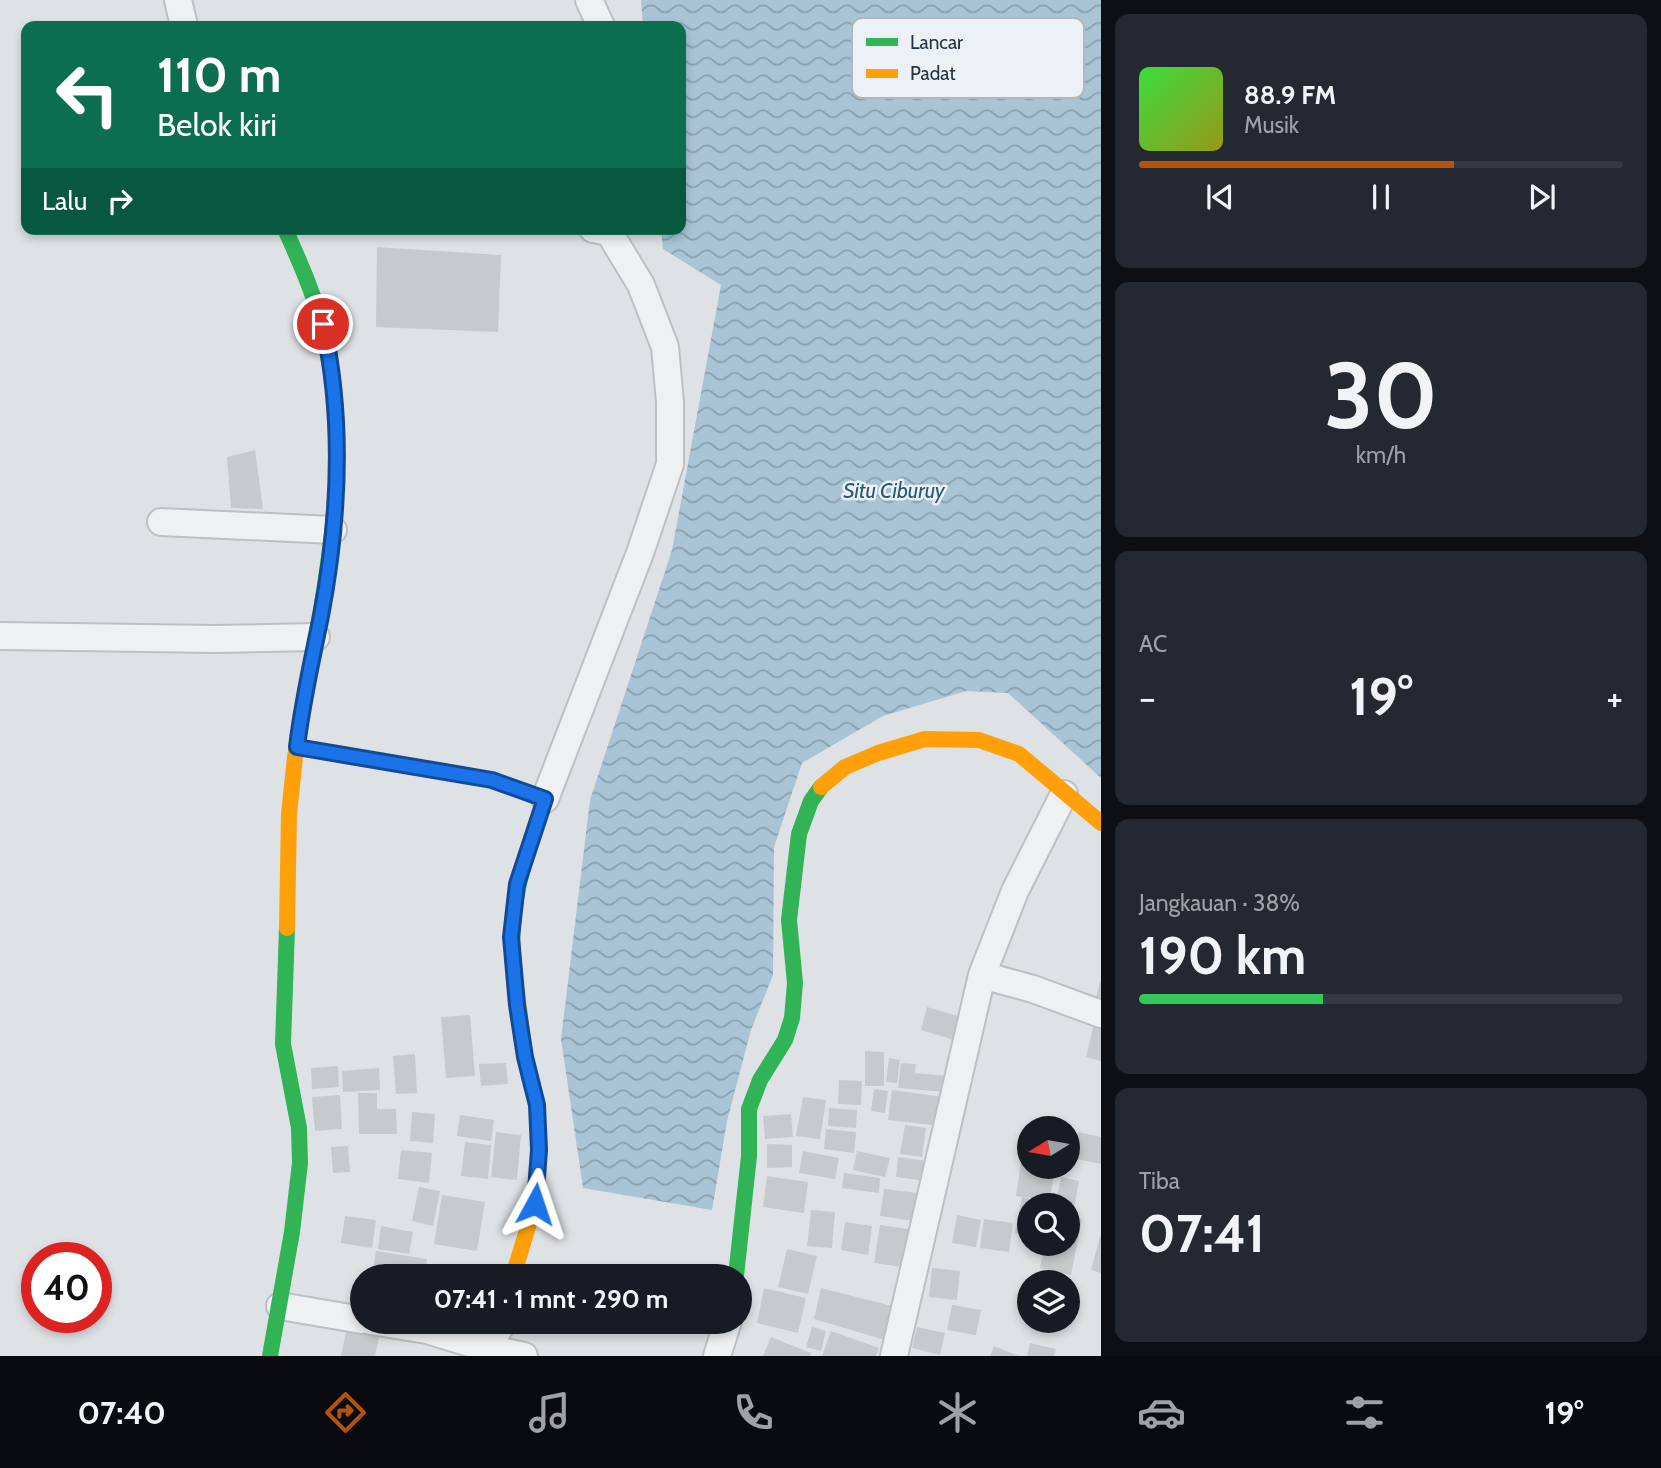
<!DOCTYPE html>
<html lang="id">
<meta charset="utf-8">
<style>
body{margin:0;font-family:Cabin,sans-serif;background:#242831;color:#f1f3f6;height:100vh;display:flex;flex-direction:column;font-size:26px;white-space:nowrap}
*{box-sizing:border-box;margin:0}
p{font-size:23px;color:#9ea1a6}
.icon{flex:none;width:38px;height:38px;fill:none;stroke:currentColor;stroke-width:2;stroke-linecap:round;stroke-linejoin:round}
.map{position:relative;flex:1;overflow:hidden}
.side{display:flex;flex-direction:column;gap:14px;padding:14px;background:#0d0f14;width:560px}
.side>*{flex:none}
.banner{position:absolute;left:21px;top:21px;width:665px;height:214px;border-radius:14px;box-shadow:0 4px 10px #0003;background:#0b6e4f;color:#fff;overflow:hidden}
.needle{width:46px;rotate:259deg}
.tools{position:absolute;left:1017px;top:1116px;display:grid;gap:14px}
.tools a{display:grid;place-items:center;width:63px;height:63px;border-radius:50%;background:#171b24;box-shadow:0 4px 10px #0003;font-size:35px}
.speed{position:absolute;left:21px;top:1242px;display:flex;gap:14px;font-size:35px;font-weight:700;text-align:center}
.speed>*{display:grid;place-content:center;width:91px;height:91px;border-radius:50%;background:#171b24;box-shadow:0 4px 10px #0003;line-height:1}
.speed .limit{border:10px solid #d22;background:#fff;color:#111}
.pin{position:absolute;display:grid;place-items:center;width:60px;height:60px;color:#fff;margin:-30px;border:4px solid #fff;border-radius:50%;box-shadow:0 2px 7px #0007}
.me{position:absolute;width:77px;margin:-38px;rotate:5deg;stroke-linejoin:round;filter:drop-shadow(0 0 5px #0008)}
.turn{display:flex;align-items:center;gap:24px;height:147px;padding:0 21px;font-size:32px}
.turn .icon{width:91px;height:91px;stroke-width:2.5}
.turn b{display:block;font-size:49px;line-height:60px}
.then{display:flex;align-items:center;height:66px;padding:0 21px;background:#0003;gap:14px;font-size:26px}
.big{font-size:52px;font-weight:800;line-height:1.1}
.side .tile{flex:1;display:flex;flex-direction:column;justify-content:center;gap:10px;min-width:0;padding:0 24px;border-radius:14px;background:#242831}
.side .dial{align-items:center;gap:0}
.dial b{font-size:91px;line-height:1}
.song{display:flex;align-items:center;gap:21px}
.cover{width:84px;height:84px;border-radius:10px;background:linear-gradient(135deg,hsl(120 70% 55%),hsl(60 70% 35%))}
.played{height:7px;border-radius:4px;background:linear-gradient(90deg,#b45309 65%,#363941 65%)}
.keys{display:flex;justify-content:space-around;direction:ltr}
.heat{display:flex;justify-content:space-between;align-items:center;font-size:38px;direction:ltr}
.charge{height:10px;border-radius:5px;background:linear-gradient(90deg,#34c759 38%,#363941 0)}
.trip{position:absolute;left:350px;top:1264px;width:402px;height:70px;border-radius:35px;background:#171b24;box-shadow:0 4px 10px #0003;font-weight:800;line-height:70px;text-align:center}
.dock{display:flex;height:112px;justify-content:space-around;align-items:center;background:#090b0e;color:#9ea1a6}
.dock .icon{width:49px;height:49px}
.dock .on{color:#b45309}
.dock b{font-size:32px;color:#f1f3f6}
main{display:flex;flex:1;min-height:0}
.map>svg:first-child{display:block}
.water{fill:url(#water-waves)}
.building{fill:#c7cacd}
.lines{fill:none;stroke-linecap:round;stroke-linejoin:round}
.street-casing{stroke:#bdc0c3;stroke-width:30}
.street{stroke:#eef0f2;stroke-width:26}
.fast{stroke:#30b455;stroke-width:16}
.slow{stroke:#ff9f0a;stroke-width:16}
.route-casing{stroke:#114b97;stroke-width:18}
.route{stroke:#1a73e8;stroke-width:12}
.labels{text-anchor:middle;dominant-baseline:central;stroke-width:5;stroke-linejoin:round;paint-order:stroke}
.water-label{font-size:21px;font-style:italic;fill:#2a5878;stroke:#ebf1f5}
.key{fill:#ebf1f5;stroke:#afb8bf;stroke-width:2}
.key-label{font-size:19px;fill:#243240}
</style>
<main>
<div class="map">
<svg width="1101" height="1356" viewBox="0 0 1101 1356">
<defs>
<pattern id="water-waves" width="16" height="10" patternUnits="userSpaceOnUse" patternTransform="scale(1.75)"><rect width="16" height="10" fill="#a9c4d4"/><path d="M0 5q4-4 8 0t8 0" fill="none" stroke="#89a0ad"/></pattern>
</defs>
<rect width="100%" height="100%" fill="#dfe2e5"/>
<path class="water" d="M641 0H1101V778L1008 693 966 691 883 716 802 763 774 847 773 975 751 1030 727 1121 712 1210 583 1188 561 1039 590 800 672 550 721 285 663 249 661 229H681V26H643Z"/>
<path class="building" d="M377 247 501 255 498 332 376 327Z
M255 450 263 509 231 508 227 457Z
M1100 982H1101V1011L1093 1008Z
M927 1007 961 1017 954 1040 921 1030Z
M470 1015 475 1076 446 1078 441 1017Z
M1094 1023 1101 1025V1061L1086 1057Z
M865 1051 884 1052V1086H865Z
M415 1054 417 1093 396 1094 393 1056Z
M889 1058 900 1060 897 1083 886 1082Z
M506 1063 508 1084 481 1086 479 1064Z
M901 1063 916 1064 915 1073 947 1076 945 1092 898 1088Z
M338 1066 339 1087 312 1089 311 1068Z
M379 1068 380 1090 343 1092 342 1071Z
M839 1080 862 1081 861 1105 838 1104Z
M874 1089 888 1091 885 1113 871 1111Z
M892 1090 943 1097 940 1126 888 1120Z
M358 1093H377V1109H396L397 1134H359Z
M340 1095 342 1129 315 1131 312 1097Z
M803 1097 826 1100 820 1139 796 1136Z
M829 1108 857 1110 856 1128 828 1126Z
M412 1112 435 1114 433 1143 410 1141Z
M791 1114 793 1137 765 1139 763 1116Z
M460 1115 494 1120 491 1141 457 1136Z
M905 1125 926 1128 922 1157 900 1154Z
M826 1129 856 1132 854 1153 824 1149Z
M496 1132 521 1135 517 1180 491 1177Z
M1078 1132 1101 1137V1164L1072 1158Z
M465 1142 491 1145 488 1179 461 1176Z
M767 1144 792 1145V1167L767 1168Z
M348 1146 350 1172 333 1173 331 1147Z
M401 1150 432 1153 429 1183 398 1179Z
M803 1151 839 1158 835 1179 799 1173Z
M857 1151 890 1158 885 1177 853 1170Z
M898 1157 935 1162 933 1182 896 1177Z
M1021 1162 1029 1163V1167H1055L1050 1200 1016 1196Z
M844 1173 880 1178 879 1193 842 1188Z
M767 1176 808 1182 804 1213 763 1207Z
M1061 1177 1079 1181 1073 1213 1068 1212V1206H1055Z
M419 1187 440 1191 433 1226 412 1221Z
M884 1189 918 1193 915 1221 880 1216Z
M442 1195 485 1202 477 1251 434 1244Z
M1022 1197 1049 1203V1206H1029V1236L1015 1233Z
M811 1210 835 1212 832 1248 807 1246Z
M957 1215 981 1220 976 1247 952 1243Z
M345 1216 376 1220 372 1248 341 1243Z
M1068 1216 1082 1219 1071 1275 1040 1268 1045 1244H1068Z
M984 1219 1013 1223 1009 1252 980 1248Z
M845 1222 872 1226 868 1255 841 1250Z
M880 1225 915 1230 909 1268 874 1263Z
M381 1226 413 1232 409 1254 378 1249Z
M1100 1236H1101V1273L1091 1270Z
M787 1249 817 1256 808 1294 778 1287Z
M376 1251 427 1259 424 1276H386V1272L373 1269Z
M932 1268 960 1271 957 1300 929 1297Z
M436 1270 467 1274V1276H435Z
M764 1288 806 1298 798 1333 757 1323Z
M821 1288 896 1307 885 1340 814 1319Z
M952 1305 981 1310 976 1335 947 1330Z
M471 1321H499L498 1328 470 1324Z
M348 1322 381 1329 375 1356H341Z
M812 1327 826 1331 821 1351 806 1347Z
M917 1327 945 1333 940 1355 912 1348Z
M831 1331 879 1348 876 1356H822Z
M771 1337 811 1353 810 1356H763Z
M1030 1343 1056 1349 1054 1356H1027Z
M994 1346 1019 1356H990Z"/>
<g class="lines">
<defs>
<path id="street" d="M178 0 184 26
M589 0 601 26
M161 522 333 530
M0 636 215 639 316 637
M545 799 640 553 670 464V402L665 347 641 285 609 232 593 229
M982 975 1033 989 1101 1014
M280 1306 362 1320
M371 1321 427 1330 486 1348 524 1356
M485 1356 486 1348 504 1321
M717 1356 728 1321
M894 1356 982 975 1015 891 1064 794"/>
</defs>
<use href="#street" class="street-casing"/>
<use href="#street" class="street"/>
<path class="fast" d="M285 229C298 258 311 287 320 318 354 437 330 563 308 682
M297 747 492 780 545 799C527 854 508 901 513 960
M736 1276 749 1156V1109L760 1080 785 1040 792 1018 795 983 789 920 799 834 811 801 821 787
M270 1356 292 1232 300 1163 299 1128 283 1044 287 928"/>
<path class="slow" d="M821 787 845 767 878 753 925 739 979 740 1019 754 1101 823
M287 928 289 814 295 757 308 682
M513 1276 535 1204 539 1150 537 1105 525 1057 513 960"/>
</g>
<g class="lines">
<defs>
<path id="route" d="M323 324C344 419 339 521 321 616 312 660 302 703 297 747L492 780 545 799 517 884 511 937 517 1005 525 1057 537 1105 539 1150 535 1204"/>
</defs>
<use href="#route" class="route-casing"/>
<use href="#route" class="route"/>
</g>
<g class="labels">
<g class="water-label">
<text x="894" y="490">Situ Ciburuy</text>
</g>
</g>
<rect x="852" y="18" width="232" height="80" rx="10" class="key"/>
<rect x="866" y="38" width="32" height="8" fill="#30b455"/>
<rect x="866" y="69" width="32" height="9" fill="#ff9f0a"/>
<g class="key-label">
<text x="910" y="49">Lancar</text>
<text x="910" y="80">Padat</text>
</g>
</svg>
<div class="tools">
<a><svg class="needle" viewBox="-14 -14 28 28"><path d="M0-13l5 13h-10z" fill="#e53935"/><path d="M0 13l5-13h-10z" fill="#9ea1a6"/></svg></a>
<a><svg class="icon" aria-label="search" viewBox="0 0 24 24"><circle cx="10" cy="10" r="6"/><path d="M15 15l6 6"/></svg></a>
<a><svg class="icon" aria-label="layers" viewBox="0 0 24 24"><path d="M12 4l9 5-9 5-9-5zM3 14l9 5 9-5"/></svg></a>
</div>
<div class="speed"><div class="limit">40</div></div>
<div class="pin" style="left:323px;top:324px;background:#d93025"><svg class="icon" aria-label="arrive" viewBox="0 0 24 24"><path d="M6 21V4h12l-3 4 3 4H6"/></svg></div>
<svg class="me" style="left:535px;top:1204px" viewBox="-20 -20 40 40"><path d="M0-17L14 15 0 8-14 15z" fill="#1a73e8" stroke="#fff" stroke-width="4"/></svg>
<div class="trip">07:41 · 1 mnt · 290 m</div>
<div class="banner">
<div class="turn"><svg class="icon" aria-label="left" viewBox="0 0 24 24"><path d="M17 20v-9H6M10 6l-5 5 5 5"/></svg><div><b>110 m</b>Belok kiri</div></div>
<div class="then">Lalu<svg class="icon" aria-label="right" viewBox="0 0 24 24"><path d="M7 20v-9h11M14 6l5 5-5 5"/></svg></div>
</div>
</div>
<section class="side">
<div class="tile">
<div class="song"><i class="cover"></i><div><b>88.9 FM</b><p>Musik</p></div></div>
<div class="played"></div>
<div class="keys"><svg class="icon" aria-label="previous" viewBox="0 0 24 24"><path d="M18 5L8 12l10 7zM5 5v14"/></svg><svg class="icon" aria-label="pause" viewBox="0 0 24 24"><path d="M8 5v14M16 5v14"/></svg><svg class="icon" aria-label="next" viewBox="0 0 24 24"><path d="M6 5l10 7-10 7zM19 5v14"/></svg></div>
</div>
<div class="tile dial"><b>30</b><p>km/h</p></div>
<div class="tile"><p>AC</p>
<div class="heat"><a>−</a><b class="big">19°</b><a>+</a></div>
</div>
<div class="tile"><p>Jangkauan · 38%</p><b class="big">190 km</b><div class="charge"></div></div>
<div class="tile"><p>Tiba</p><b class="big">07:41</b></div>
</section>
</main>
<nav class="dock">
<b>07:40</b>
<svg class="icon on" aria-label="directions" viewBox="0 0 24 24"><path d="M12 3l9 9-9 9-9-9zM9 14v-3h6M13 9l2 2-2 2"/></svg>
<svg class="icon" aria-label="music" viewBox="0 0 24 24"><path d="M9 18V5l10-2v13"/><circle cx="6" cy="18" r="3"/><circle cx="16" cy="16" r="3"/></svg>
<svg class="icon" aria-label="phone" viewBox="0 0 24 24"><path d="M5 4h4l2 5-3 2q2 4 5 5l2-3 5 2v4C11 20 4 13 5 4z"/></svg>
<svg class="icon" aria-label="climate" viewBox="0 0 24 24"><path d="M12 3v18M4 7l16 10M4 17L20 7"/></svg>
<svg class="icon" aria-label="car" viewBox="0 0 24 24"><path d="M5 17H2v-5l4-1 3-4h7l3 4 3 1v5h-3M9 17h6M6 11h13"/><circle cx="7" cy="17" r="2"/><circle cx="17" cy="17" r="2"/></svg>
<svg class="icon" aria-label="filters" viewBox="0 0 24 24"><path d="M4 7h16M4 17h16"/><circle cx="9" cy="7" r="2"/><circle cx="15" cy="17" r="2"/></svg>
<b>19°</b>
</nav>
